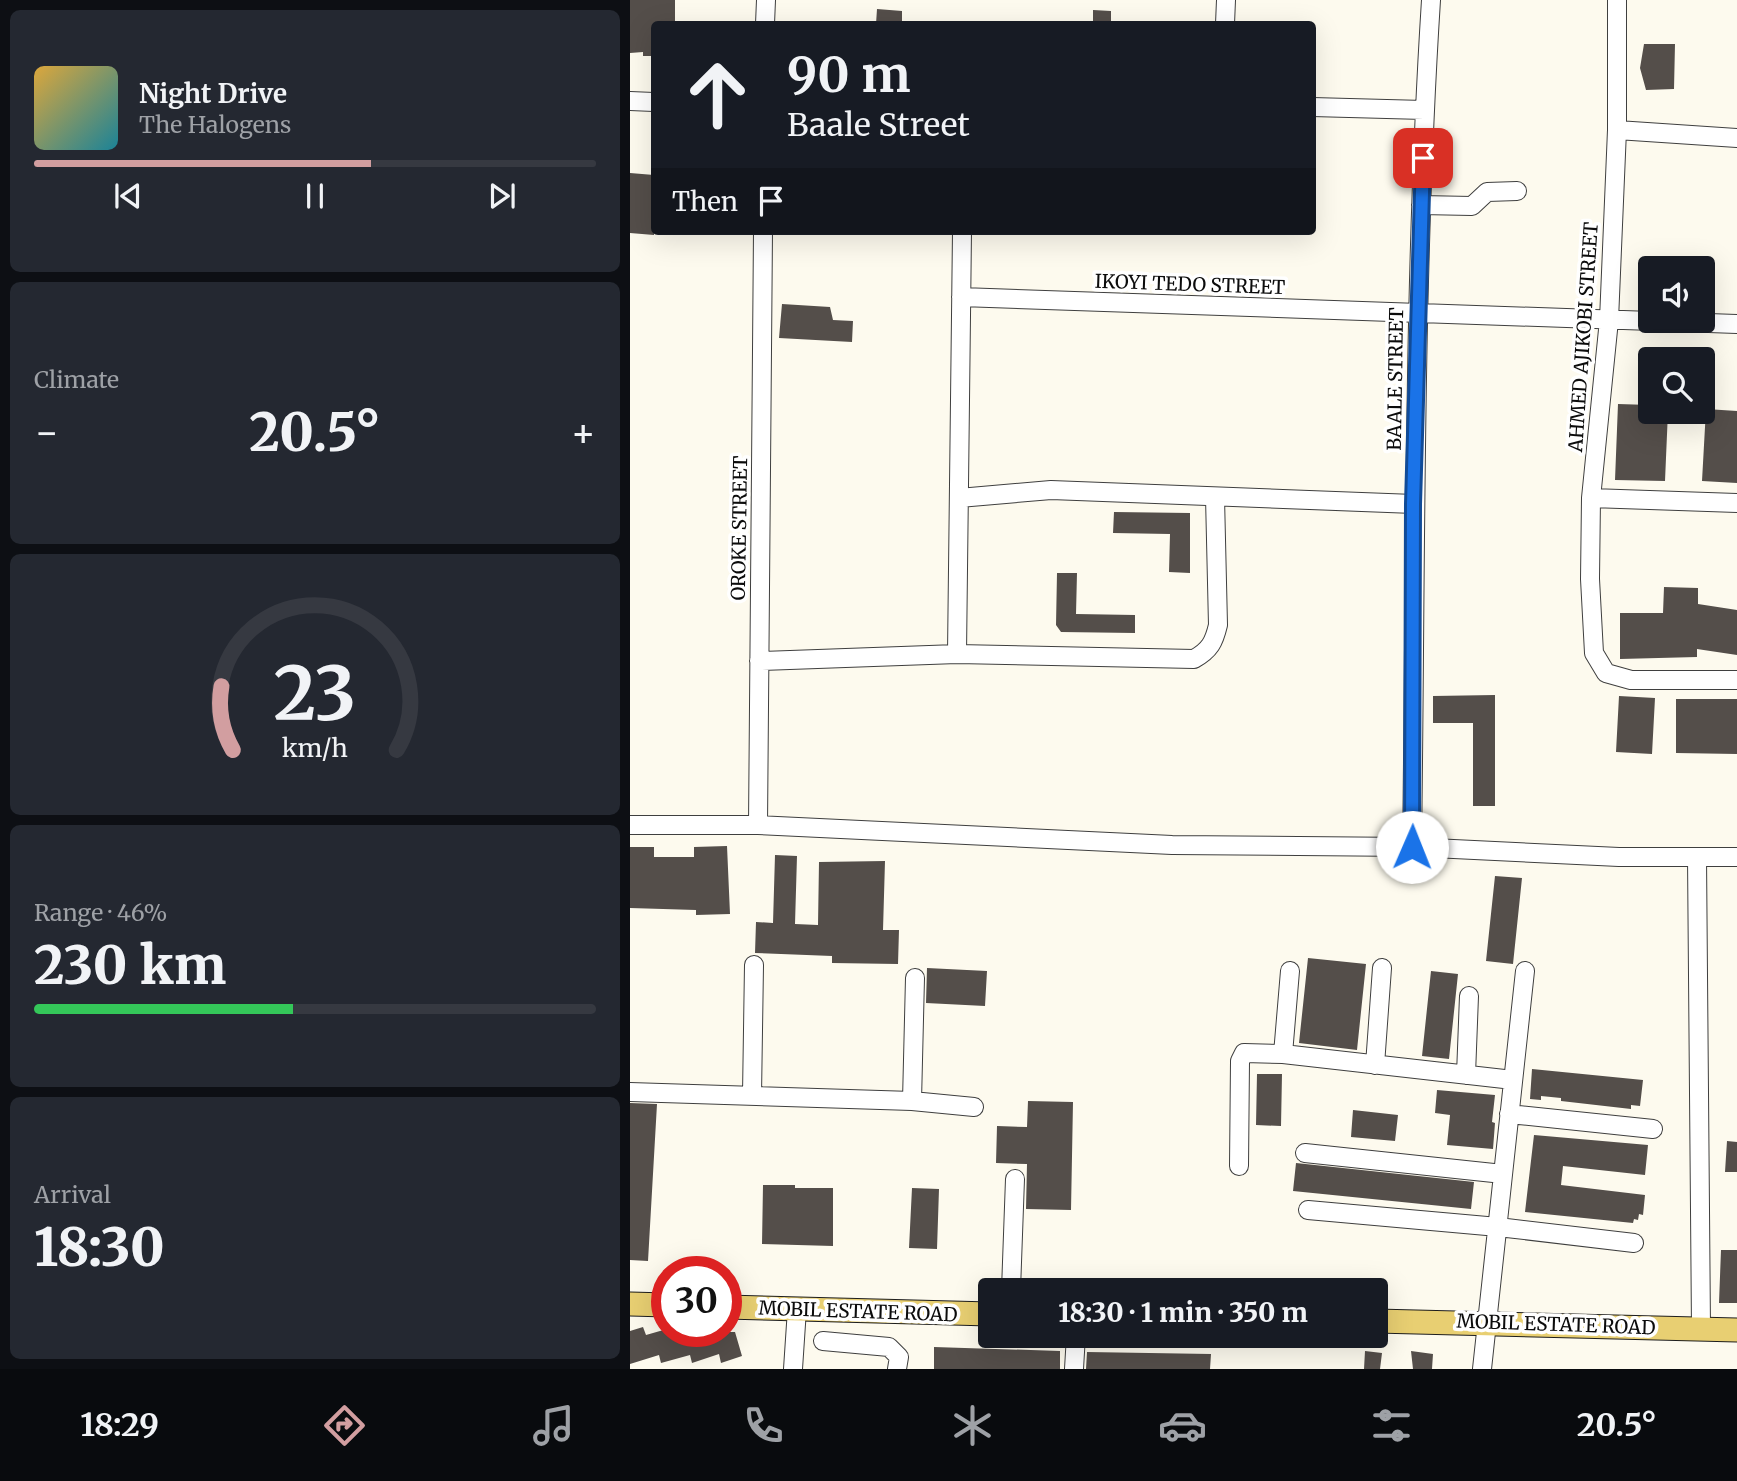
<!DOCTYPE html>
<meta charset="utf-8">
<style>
body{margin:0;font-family:Merriweather,serif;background:#242831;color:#f1f3f6;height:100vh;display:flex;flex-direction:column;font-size:26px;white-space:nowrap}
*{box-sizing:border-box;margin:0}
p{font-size:23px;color:#9ea1a6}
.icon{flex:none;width:38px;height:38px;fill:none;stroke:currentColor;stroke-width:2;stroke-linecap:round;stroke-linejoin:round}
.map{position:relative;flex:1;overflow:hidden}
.sheet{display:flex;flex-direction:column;gap:10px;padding:10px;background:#0d0f14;width:630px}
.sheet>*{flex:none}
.banner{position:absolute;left:21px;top:21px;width:665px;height:214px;border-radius:7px;box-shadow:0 7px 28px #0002;background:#171b24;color:#f1f3f6;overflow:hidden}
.controls{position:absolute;left:1008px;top:256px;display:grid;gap:14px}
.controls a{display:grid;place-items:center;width:77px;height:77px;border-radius:7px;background:#171b24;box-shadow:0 7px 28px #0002;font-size:35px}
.speed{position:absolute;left:21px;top:1256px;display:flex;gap:14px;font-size:35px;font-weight:700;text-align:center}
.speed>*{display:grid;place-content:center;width:91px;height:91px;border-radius:50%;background:#171b24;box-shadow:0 7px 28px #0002;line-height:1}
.speed .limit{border:10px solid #d22;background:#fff;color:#111}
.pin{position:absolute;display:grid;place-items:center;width:60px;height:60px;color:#fff;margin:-30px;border-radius:14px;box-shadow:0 4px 10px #0006}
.me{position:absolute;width:77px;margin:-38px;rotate:1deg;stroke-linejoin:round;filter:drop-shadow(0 0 5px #0008)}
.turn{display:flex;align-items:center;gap:24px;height:147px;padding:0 21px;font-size:32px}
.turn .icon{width:91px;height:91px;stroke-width:2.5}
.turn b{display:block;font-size:49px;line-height:60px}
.then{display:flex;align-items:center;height:66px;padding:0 21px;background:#0003;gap:14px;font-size:26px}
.big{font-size:52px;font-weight:800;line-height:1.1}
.sheet .card{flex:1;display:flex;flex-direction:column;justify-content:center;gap:10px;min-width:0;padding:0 24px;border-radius:10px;background:#242831}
.sheet .dial{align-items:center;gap:0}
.dial svg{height:182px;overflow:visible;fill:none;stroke:#363941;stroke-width:7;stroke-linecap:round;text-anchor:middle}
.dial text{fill:#f1f3f6;stroke:none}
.song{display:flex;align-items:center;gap:21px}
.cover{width:84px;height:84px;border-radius:10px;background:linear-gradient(135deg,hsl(40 70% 55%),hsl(190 70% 35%))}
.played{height:7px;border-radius:4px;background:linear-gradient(90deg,#d29ea0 60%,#363941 60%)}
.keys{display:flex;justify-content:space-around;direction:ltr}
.heat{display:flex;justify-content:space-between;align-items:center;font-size:38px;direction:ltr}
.charge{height:10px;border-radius:5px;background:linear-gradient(90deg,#34c759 46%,#363941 0)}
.trip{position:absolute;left:348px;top:1278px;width:410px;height:70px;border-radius:7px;background:#171b24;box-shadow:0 7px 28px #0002;font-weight:800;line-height:70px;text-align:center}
.tab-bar{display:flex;height:112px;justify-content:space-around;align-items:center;background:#090b0e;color:#9ea1a6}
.tab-bar .icon{width:49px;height:49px}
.tab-bar .selected{color:#d29ea0}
.tab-bar b{font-size:32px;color:#f1f3f6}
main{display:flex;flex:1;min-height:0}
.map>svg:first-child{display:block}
.building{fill:#544e4a}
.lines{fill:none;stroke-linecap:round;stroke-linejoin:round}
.minor-casing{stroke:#3f3f3f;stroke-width:20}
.major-casing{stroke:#1d1d1d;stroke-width:25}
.minor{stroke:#fff;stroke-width:18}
.major{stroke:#e8cf72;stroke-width:23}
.route-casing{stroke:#114b97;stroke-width:18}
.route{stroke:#1a73e8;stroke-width:12}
.labels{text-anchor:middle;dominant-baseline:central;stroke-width:7;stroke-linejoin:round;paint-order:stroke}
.street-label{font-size:19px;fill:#0c0c0c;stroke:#fff}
</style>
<main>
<section class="sheet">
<div class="card">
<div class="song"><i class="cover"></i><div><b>Night Drive</b><p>The Halogens</p></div></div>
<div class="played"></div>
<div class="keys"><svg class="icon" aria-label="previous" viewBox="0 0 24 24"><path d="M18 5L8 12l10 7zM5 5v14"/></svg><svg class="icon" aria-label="pause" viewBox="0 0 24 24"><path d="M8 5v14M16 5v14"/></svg><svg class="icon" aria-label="next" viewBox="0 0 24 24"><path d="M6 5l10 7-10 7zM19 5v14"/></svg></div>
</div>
<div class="card"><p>Climate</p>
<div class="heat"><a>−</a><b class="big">20.5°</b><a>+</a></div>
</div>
<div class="card dial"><svg viewBox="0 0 100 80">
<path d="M14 69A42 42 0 1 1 86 69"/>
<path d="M14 69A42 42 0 0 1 9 41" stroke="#d29ea0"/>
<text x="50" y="56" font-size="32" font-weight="700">23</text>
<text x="50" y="72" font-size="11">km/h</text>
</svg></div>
<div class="card"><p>Range · 46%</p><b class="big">230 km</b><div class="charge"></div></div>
<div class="card"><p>Arrival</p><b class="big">18:30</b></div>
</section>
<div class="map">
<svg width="1107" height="1369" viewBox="0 0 1107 1369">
<rect width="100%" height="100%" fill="#fdfaee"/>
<path class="building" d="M0 0H45V24H24V56H13V52L0 53Z
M247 9 272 11V24H246Z
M463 10 481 11V24H463Z
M1014 44H1045L1044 89 1016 90 1010 68Z
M0 173 24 175 22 203H24V235L0 233Z
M152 304 200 307 203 320 223 321 222 342 149 338Z
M988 404 1020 405V411H1038L1035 481 985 480Z
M1076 409 1107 411V483L1072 481Z
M484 512 560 513V573L539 572 540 534 483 533Z
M427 573H447L446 614 505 615V633L431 632 426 625Z
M1034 587 1068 588V604L1107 610V655L1067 649V657L990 659V613H1033Z
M865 695V806H843V723H803V696Z
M989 696 1025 698 1022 754 986 752Z
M1046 699H1107V754L1046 753Z
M97 846 100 914 66 915V910L0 908V847H24V857H64V847Z
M145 855 167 856 165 924 188 925 189 862 255 861 253 930H269L268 964 202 963V956L125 953 126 922 143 923Z
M865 876 892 878 883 964 856 961Z
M678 958 736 964 727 1050 669 1043Z
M297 968 357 971 355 1006 296 1003Z
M801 971 828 974 819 1059 792 1056Z
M902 1069 1013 1080 1010 1106 1001 1105V1109L931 1101V1098L911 1096V1100L900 1099Z
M627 1074H652L651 1126 626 1125Z
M807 1090 865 1095 862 1122 865 1123 863 1149 817 1145 820 1115 805 1113Z
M398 1101 443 1102 441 1210 396 1209 397 1164 366 1163 367 1126 397 1127Z
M0 1103 27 1104 18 1261 0 1260Z
M723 1110 768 1115 765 1141 721 1137Z
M904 1135 1018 1145 1015 1175 933 1166 931 1185 1015 1195 1013 1215 1009 1214 1008 1220 1004 1219 1003 1223 895 1212Z
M1097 1141 1107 1142V1172H1095Z
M666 1163 844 1182 841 1209 663 1191Z
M133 1185H165V1188H203V1246L132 1244Z
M282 1188 309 1189 307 1249 279 1248Z
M1091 1250H1107V1303H1089Z
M13 1327 16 1335 37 1329V1332H44L45 1334 54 1332H105L112 1356 91 1363 89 1354 62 1363 60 1355 31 1363 29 1355 0 1364V1331Z
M304 1347 430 1351V1369H304Z
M735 1351 752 1353 750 1369H734Z
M781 1351 803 1354 802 1369H783Z
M457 1352 581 1354 580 1369H456Z"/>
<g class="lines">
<defs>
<path id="minor" d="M987 0V130L979 320 961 498 960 579 964 653 976 673 1001 680H1107
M135 24 136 0
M595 24 596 0
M0 101 24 102
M682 107 794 110
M987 130 1107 138
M791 205 842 206 857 192 887 191
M331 297 1107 324
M329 498 421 490 784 504
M961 498 1107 503
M327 654 564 659C580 650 584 642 588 625L585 497
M129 661 327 654 332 231
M0 825H128L542 845 782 847 989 857H1107
M128 825 133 231
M782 847C786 564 783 282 801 0
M1067 857 1071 1328
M653 1054 660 971
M745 1065 752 968
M836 1075 839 996
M0 1092 282 1101 344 1107
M122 1095 124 965
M282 1101 285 978
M879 1114 1023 1129
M675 1153 873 1174
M609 1166 610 1061 614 1053 653 1054 883 1080
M678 1210 868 1227 1004 1243
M381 1290 385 1179
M193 1341 259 1347 269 1357 267 1369
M163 1369 167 1309
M444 1369 446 1335
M852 1369 895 971"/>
<path id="major" d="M0 1304 37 1305
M96 1307 360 1314
M746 1321 1107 1330"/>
</defs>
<use href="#minor" class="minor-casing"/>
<use href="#major" class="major-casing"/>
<use href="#minor" class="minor"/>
<use href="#major" class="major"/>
</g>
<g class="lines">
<defs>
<path id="route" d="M782 847 783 504 793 158"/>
</defs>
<use href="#route" class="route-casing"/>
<use href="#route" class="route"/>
</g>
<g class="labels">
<g class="street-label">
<text transform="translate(560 284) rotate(2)">IKOYI TEDO STREET</text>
<text transform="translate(953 337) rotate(-86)">AHMED AJIKOBI STREET</text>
<text transform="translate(765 379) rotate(-89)">BAALE STREET</text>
<text transform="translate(109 528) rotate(-89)">OROKE STREET</text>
<text transform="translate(228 1311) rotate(2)">MOBIL ESTATE ROAD</text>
<text transform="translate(926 1324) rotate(2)">MOBIL ESTATE ROAD</text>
</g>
</g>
</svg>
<div class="controls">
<a><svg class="icon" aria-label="sound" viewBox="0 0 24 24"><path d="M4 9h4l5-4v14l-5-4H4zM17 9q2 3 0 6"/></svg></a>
<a><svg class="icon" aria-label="search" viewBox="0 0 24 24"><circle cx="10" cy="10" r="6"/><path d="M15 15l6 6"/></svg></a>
</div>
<div class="speed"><div class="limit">30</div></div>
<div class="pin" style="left:793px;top:158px;background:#d93025"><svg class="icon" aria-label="arrive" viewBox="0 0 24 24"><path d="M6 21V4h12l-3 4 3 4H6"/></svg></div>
<svg class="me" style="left:782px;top:847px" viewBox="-20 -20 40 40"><circle r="19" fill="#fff"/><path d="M0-13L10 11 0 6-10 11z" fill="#1a73e8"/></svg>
<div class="trip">18:30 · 1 min · 350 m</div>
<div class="banner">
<div class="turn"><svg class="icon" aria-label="ahead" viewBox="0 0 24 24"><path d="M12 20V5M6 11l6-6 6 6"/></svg><div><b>90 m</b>Baale Street</div></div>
<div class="then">Then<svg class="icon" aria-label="arrive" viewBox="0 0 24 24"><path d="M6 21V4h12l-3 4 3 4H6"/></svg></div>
</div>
</div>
</main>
<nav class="tab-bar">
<b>18:29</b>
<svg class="icon selected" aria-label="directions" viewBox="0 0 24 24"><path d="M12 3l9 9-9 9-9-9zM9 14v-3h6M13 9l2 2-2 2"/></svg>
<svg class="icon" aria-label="music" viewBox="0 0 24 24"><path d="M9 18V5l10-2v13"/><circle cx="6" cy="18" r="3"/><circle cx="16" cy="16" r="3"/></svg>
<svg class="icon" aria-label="phone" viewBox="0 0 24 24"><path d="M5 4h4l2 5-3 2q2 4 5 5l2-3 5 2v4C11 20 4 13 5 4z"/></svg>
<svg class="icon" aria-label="climate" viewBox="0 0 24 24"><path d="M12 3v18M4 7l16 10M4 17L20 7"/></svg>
<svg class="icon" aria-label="car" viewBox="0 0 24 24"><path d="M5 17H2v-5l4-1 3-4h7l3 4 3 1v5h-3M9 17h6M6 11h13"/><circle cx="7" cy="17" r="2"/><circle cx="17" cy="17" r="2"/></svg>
<svg class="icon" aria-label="filters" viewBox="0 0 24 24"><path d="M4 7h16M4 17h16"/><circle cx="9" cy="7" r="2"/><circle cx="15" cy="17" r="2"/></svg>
<b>20.5°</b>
</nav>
